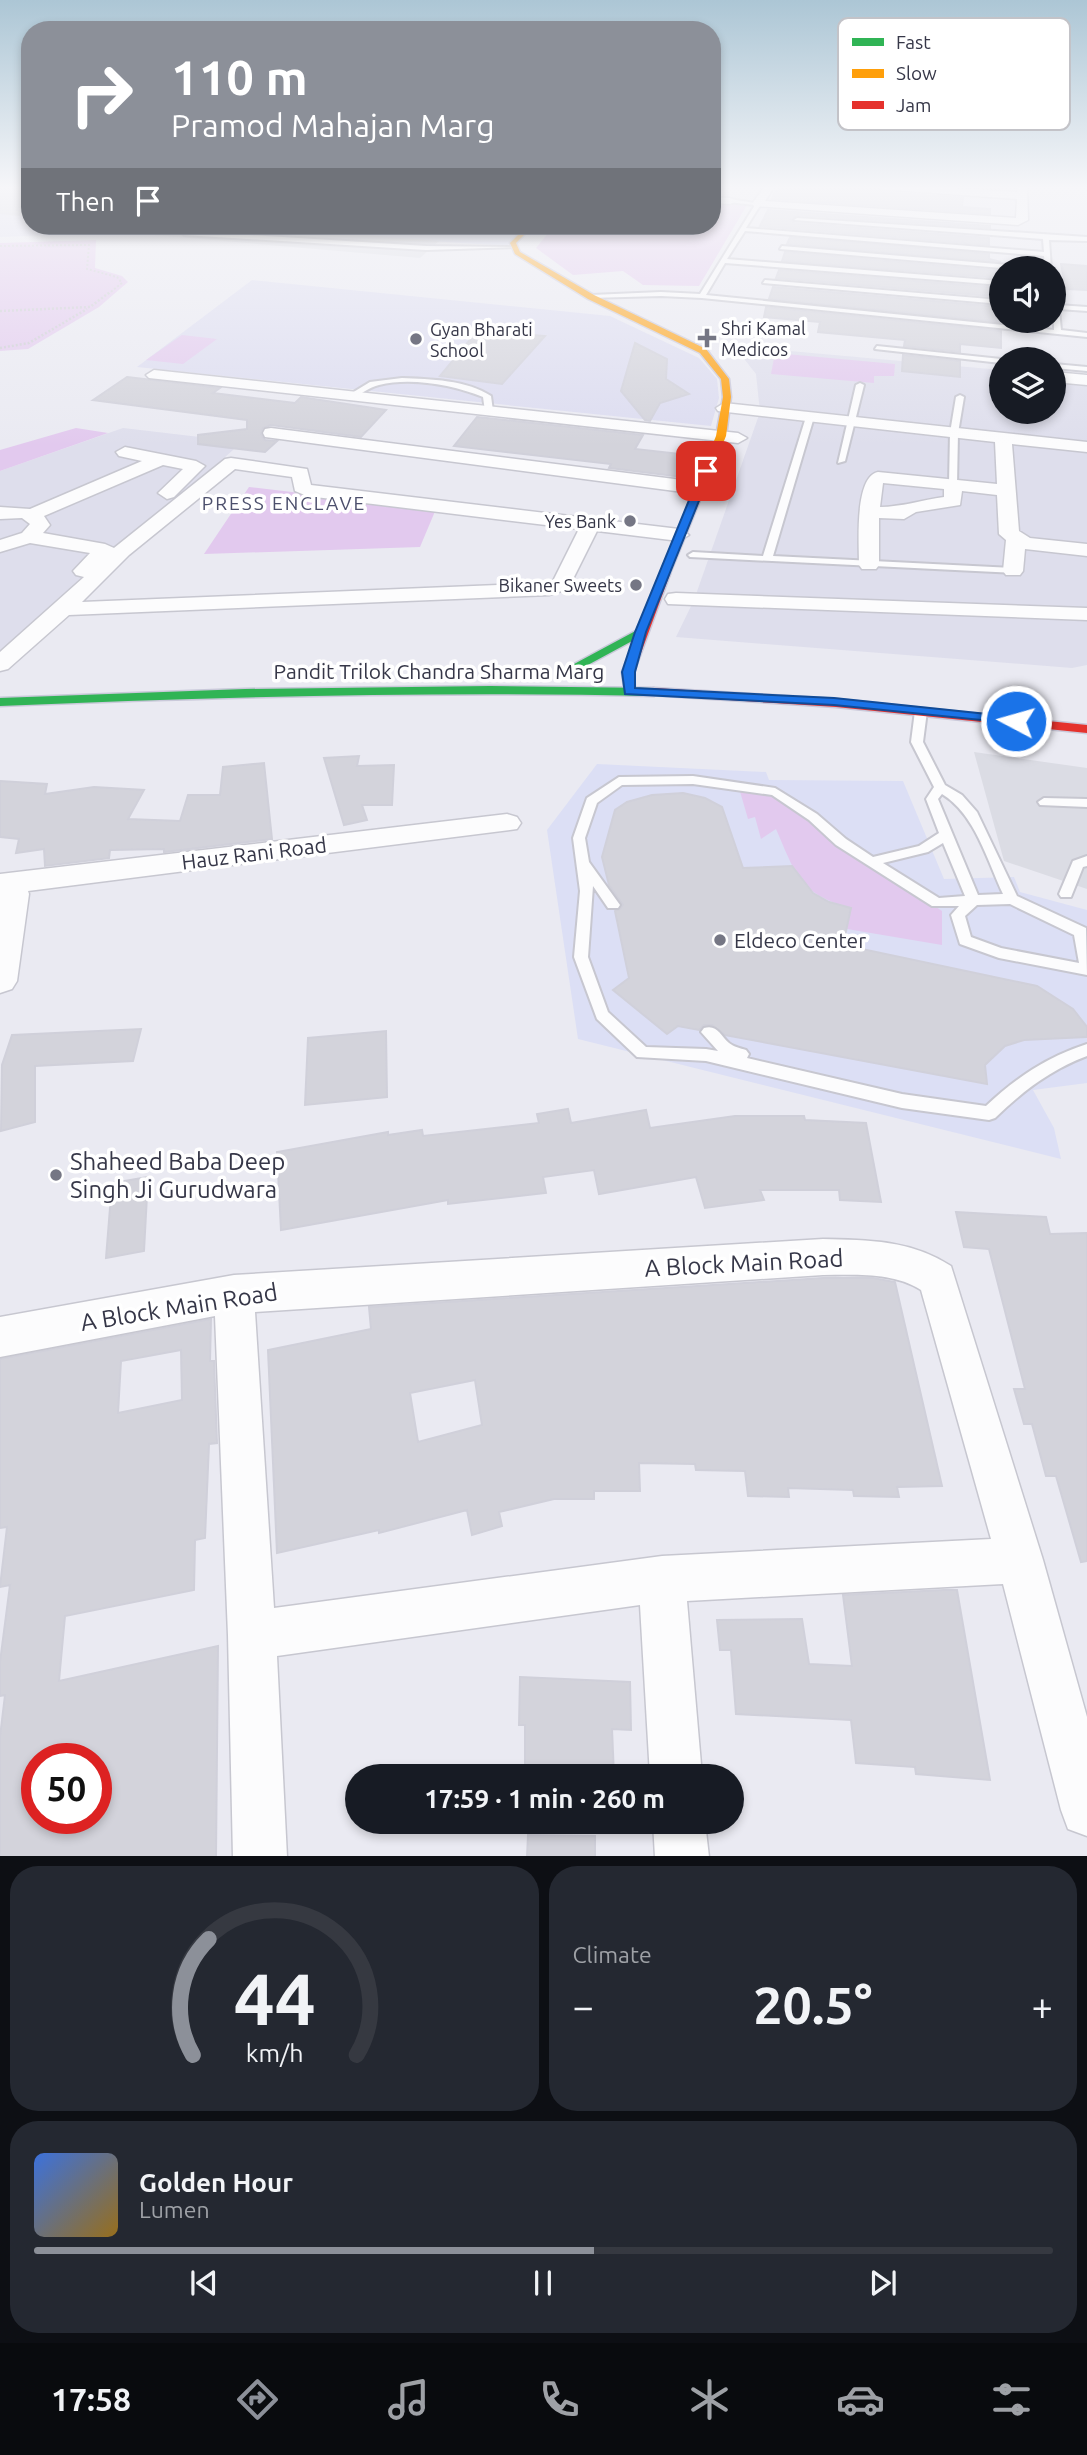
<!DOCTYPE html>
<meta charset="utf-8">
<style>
body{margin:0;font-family:Ubuntu,sans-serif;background:#242831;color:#f1f3f6;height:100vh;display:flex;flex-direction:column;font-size:26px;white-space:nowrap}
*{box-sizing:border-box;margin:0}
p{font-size:23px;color:#9ea1a6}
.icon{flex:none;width:38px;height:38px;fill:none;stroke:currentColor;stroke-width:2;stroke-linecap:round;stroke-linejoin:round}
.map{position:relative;height:1856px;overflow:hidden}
.sheet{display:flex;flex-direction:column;gap:10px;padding:10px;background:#0d0f14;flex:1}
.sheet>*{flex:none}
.hud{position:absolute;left:21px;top:21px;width:700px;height:214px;border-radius:28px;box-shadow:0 4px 10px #0003;background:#8c9099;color:#fff;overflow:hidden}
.tools{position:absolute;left:989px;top:256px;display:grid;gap:14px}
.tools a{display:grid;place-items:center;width:77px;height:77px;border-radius:50%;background:#171b24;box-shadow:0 4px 10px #0003;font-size:35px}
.speed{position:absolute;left:21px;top:1743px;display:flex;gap:14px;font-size:35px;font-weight:700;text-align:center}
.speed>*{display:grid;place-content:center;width:91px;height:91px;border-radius:50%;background:#171b24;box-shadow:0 4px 10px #0003;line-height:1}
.speed .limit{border:10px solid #d22;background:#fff;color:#111}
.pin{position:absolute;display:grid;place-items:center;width:60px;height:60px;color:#fff;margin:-30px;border-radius:14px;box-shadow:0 4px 10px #0006}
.me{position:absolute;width:77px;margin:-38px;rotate:276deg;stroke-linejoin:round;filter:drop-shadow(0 0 5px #0008)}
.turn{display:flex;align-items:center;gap:24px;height:147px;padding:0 35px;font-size:32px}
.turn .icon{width:91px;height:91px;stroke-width:2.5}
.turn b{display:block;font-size:49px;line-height:60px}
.then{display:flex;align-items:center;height:66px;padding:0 35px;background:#0003;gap:14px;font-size:26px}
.big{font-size:52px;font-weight:600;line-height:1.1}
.sheet .card{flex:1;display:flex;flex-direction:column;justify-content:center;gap:10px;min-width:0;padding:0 24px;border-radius:28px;background:#242831}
.sheet .dial{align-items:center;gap:0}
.dial svg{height:182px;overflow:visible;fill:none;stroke:#363941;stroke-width:7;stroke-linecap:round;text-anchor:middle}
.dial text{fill:#f1f3f6;stroke:none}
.song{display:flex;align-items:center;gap:21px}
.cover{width:84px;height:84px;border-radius:10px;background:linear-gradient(135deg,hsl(220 70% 55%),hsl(40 70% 35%))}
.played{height:7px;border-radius:4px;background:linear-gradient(90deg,#8c9099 55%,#363941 55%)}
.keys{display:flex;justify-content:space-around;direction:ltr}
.heat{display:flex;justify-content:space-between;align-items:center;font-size:38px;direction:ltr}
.sheet .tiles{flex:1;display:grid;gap:10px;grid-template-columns:1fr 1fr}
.card:last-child{grid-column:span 2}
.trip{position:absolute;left:345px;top:1764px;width:399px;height:70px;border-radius:35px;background:#171b24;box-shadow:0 4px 10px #0003;font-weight:600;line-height:70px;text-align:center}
.dock{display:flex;height:112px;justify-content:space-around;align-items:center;background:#090b0e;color:#9ea1a6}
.dock .icon{width:49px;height:49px}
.dock .active{color:#8c9099}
.dock b{font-size:32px;color:#f1f3f6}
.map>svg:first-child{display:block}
.residential{fill:#dedeec}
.commercial{fill:#dcdff5}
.education{fill:#dcdcf0}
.green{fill:#e2c9ee}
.parking{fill:#dbdce4}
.building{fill:#d3d3db;stroke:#d0d0da;stroke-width:2;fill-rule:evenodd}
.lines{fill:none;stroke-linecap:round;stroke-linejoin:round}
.lane-casing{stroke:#c7c7d0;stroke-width:4}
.street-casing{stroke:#c7c7d0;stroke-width:3}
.fast-casing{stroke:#cac9da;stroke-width:3}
.slow-casing{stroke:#cac9da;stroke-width:3}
.jam-casing{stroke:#cac9da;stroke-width:3}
.path-far1{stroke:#cbcbd2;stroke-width:2;stroke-dasharray:2 2;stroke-linecap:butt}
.path{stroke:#cbcbd2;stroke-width:2.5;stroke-dasharray:2 2;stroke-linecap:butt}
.lane{fill:#fcfcfd;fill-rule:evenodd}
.street{fill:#fcfcfd;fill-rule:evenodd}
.fast{fill:#30b455;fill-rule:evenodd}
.slow{fill:#ff9f0a;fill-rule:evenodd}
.jam{fill:#e5322d;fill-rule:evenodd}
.route{fill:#1a73e8;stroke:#114b97;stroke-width:2}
.poi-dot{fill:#757684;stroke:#fff;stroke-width:2.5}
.labels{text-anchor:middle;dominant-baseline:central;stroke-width:7;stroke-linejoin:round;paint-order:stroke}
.far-poi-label{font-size:18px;fill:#363748;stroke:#fff;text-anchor:start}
.far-neighbourhood-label{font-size:19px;letter-spacing:2px;fill:#4c4f6c;stroke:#fff}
.street-label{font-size:21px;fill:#363748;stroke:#fff}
.poi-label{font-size:21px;fill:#363748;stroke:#fff;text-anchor:start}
.near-poi-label{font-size:24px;fill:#363748;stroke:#fff;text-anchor:start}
.near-street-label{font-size:24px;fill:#363748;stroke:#fff}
.key{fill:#fff;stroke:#c3c3c8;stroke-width:2}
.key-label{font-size:19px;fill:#363748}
</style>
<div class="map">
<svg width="1087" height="1857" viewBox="0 0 1087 1857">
<rect width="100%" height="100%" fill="#eaeaf2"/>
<path class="residential" d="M734 346 1001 370V411H1054V375L1087 378V665L1072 668 676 637 694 600 760 412 756 374Z
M123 428 242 442 0 657V471Z"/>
<path class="commercial" d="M201 226H524L507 246Z
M597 764 766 772 769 780 903 781 944 879 1014 877 1020 892 1087 910V1083L1033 1090 1054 1128 1061 1159 578 1039 547 830Z"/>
<path class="education" d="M0 186 30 189V226H158L148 235 130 232 0 237Z
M252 280 610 316 699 358 717 379 719 398 711 426 137 367Z"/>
<path class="green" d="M712 203 747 205 699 286 643 285 623 271 573 275 536 248 554 226H712Z
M96 240 95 268 122 276 128 282 99 307 28 349 0 351V243Z
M182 335 217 339 183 364 146 360Z
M775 353 895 364 894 376H874V383L771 374Z
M76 428 108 433 0 471V450Z
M249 487 436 509 420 547 204 554Z
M739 788C780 796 808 797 831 837L942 911V945L847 929 851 908C800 894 796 875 776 829L761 839 755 817 748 819Z"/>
<path class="parking" d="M169 226H256L439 241 420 258 154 235Z
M974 752 1087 768V889L1004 861Z"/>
<path class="building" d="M778 186H872L879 192 963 198 962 207 990 209V214L772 199Z
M0 189 30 192V210L18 215 0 213Z
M768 210 990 226V228L797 215 791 220 794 223 989 238V245L760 226Z
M790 237 989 254V259L1001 262 787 244Z
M785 252 1001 271V278L782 261Z
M1061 264 1087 266V290L1066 289Z
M779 270 1001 288V297L776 278Z
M773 287 1001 307V322L769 299Z
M766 307 1001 331V348L960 344V352L904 346 905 340 818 332 820 322 764 317Z
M478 330 545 336 502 384 440 376Z
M635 343 667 359 666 379 689 394 660 403 650 421 645 420 621 391Z
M903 355 960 361V377L902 371Z
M127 377 220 388 213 393 295 403 301 397 386 410 361 437 271 425 263 428 261 434 265 440 277 441 265 452 198 444V435L247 429V420L93 400Z
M477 417 643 435 635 449 690 455 682 477 609 468 611 464 454 446Z
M359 756 357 766 394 765 392 805H362L367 820 344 825 324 758Z
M264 763 272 839 164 852V849L110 850 109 858 45 866 44 849 16 853 19 839 0 837V781L47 784 45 794 94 787 144 790 128 819 180 821 188 795H220L223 767Z
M683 793 705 798 722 807 743 868 792 866 813 893 829 902 851 908 843 945 1037 986 1073 1009 1087 1027V1037L1024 1040 1005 1046 985 1065 987 1084 725 1035 712 1025H704L699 1030 678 1026 667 1034 613 990 629 978 615 911 620 909 623 905 609 885 602 857 615 810 627 802 652 795Z
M141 1029 133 1061 35 1066V1122L1 1131 2 1065 12 1035Z
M386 1031 387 1097 305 1105 308 1038Z
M568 1109 571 1123 646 1110 650 1128 735 1116H804L805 1120 866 1123 881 1202 840 1200 839 1190H760L764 1200 705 1208 696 1177 599 1194 594 1170 543 1177 546 1193 448 1204V1200L281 1230 277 1152 388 1132V1135L422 1130 423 1136 539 1123 537 1114Z
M148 1177 144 1251 106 1258 112 1183Z
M956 1212 1046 1217 1050 1234 1087 1233V1561L1081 1562 1056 1476H1046L1032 1424H1024L1014 1389H1025L989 1249 964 1247Z
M823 1278H873L895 1282 942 1486 897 1487 899 1497 854 1496 853 1490 788 1488 789 1497 748 1496 745 1471 696 1470 695 1464 639 1463 640 1491H594V1499H554L499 1512 502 1526 472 1535 467 1510 379 1533V1530L277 1553 268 1350 371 1329 369 1307ZM475 1380 482 1425 418 1442 410 1393Z
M211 1319 210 1361H214L217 1443 209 1444 205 1538 195 1540 194 1590 65 1616 59 1681 218 1646 216 1857H0V1737L5 1695 0 1696V1662L10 1585 0 1587 7 1527 0 1528V1359ZM181 1350 182 1400 118 1413 121 1361ZM37 1759H96V1818H37Z
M944 1590H957L990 1780 916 1774 915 1767 856 1763 851 1720 736 1714 731 1650H720L717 1620 802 1619 809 1664 852 1666 843 1595Z
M520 1677 630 1682 631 1730 612 1729 614 1776H525V1725H519Z
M528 1835 595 1836V1857H527Z"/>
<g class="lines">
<defs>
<path id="lane" d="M730 199 761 204 746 228 1044 252 1043 239 794 220 797 218 1087 237V241L1049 240 1051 268H1045L1044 256 745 231 727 259 1001 281V285L725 263 706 295 1054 330V296L1057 298 1058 305 1087 307V311L1059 309 1061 330 1087 333V337L702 298 661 296 589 298 591 295 661 292 700 294 755 205 728 202Z
M183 226H189L185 229 186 231 426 246 516 247 426 250 184 235 179 229Z
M782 246 1021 266 1024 268H1001L780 249Z
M765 280 1001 300V304L763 283Z
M877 346 1001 359V363L875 349Z
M1054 364 1087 367V371L1054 368Z
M402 378C430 379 467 380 491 396L493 411 489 413 485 411 483 397C453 385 411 377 379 385 370 387 362 393 354 398L347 396 370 382Z
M860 383 864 385 845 461 838 463 856 385Z
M960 395 964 397 958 433 957 484 953 487 949 484 950 433 956 397Z
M810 415 814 417 773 556 1013 568 1018 571 1016 573 690 557 688 555 693 552 763 556 806 417Z
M921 708 927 711 923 742 945 785 962 795 977 812 1017 896 1086 928 1087 975 999 958 960 944 951 915 959 906H932L836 845 809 820 772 795 693 784 622 785 597 803 585 838 589 862 620 905 618 908H608L593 886 588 957 608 1012 646 1047 706 1049 718 1051 701 1032 704 1028C717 1024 720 1035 729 1043 734 1047 740 1048 746 1050L749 1054 747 1058 902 1094 986 1106C1017 1077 1047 1057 1087 1044V1056C1050 1070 1023 1091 995 1118L989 1120 902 1108 706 1061 637 1057 597 1019 574 957 580 891 573 838 587 798 619 777 693 776 775 788 817 814 846 839 873 857 919 846 939 833 926 799 934 787 911 742 915 711ZM942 794C975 814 987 860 1003 894L978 895 938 799ZM943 843 965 896 939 898 883 863 928 852ZM1010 904 1074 935 1079 963 1001 948 971 937 965 916 977 905Z
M1044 798 1087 799V807L1040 805 1038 802Z
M1087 856V866L1083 867 1071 897H1061L1059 894 1073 861Z"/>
<path id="street" d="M765 186H775L765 201 1016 218 1017 199 879 189 874 186H920L1017 192V186H1027L1028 220 1018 225 754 206 752 204Z
M712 197 730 198 736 201 730 204 712 203Z
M154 370 738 433 747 438 738 443 149 378 146 375Z
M1054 372 1087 375V385L1054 382Z
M724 403 1087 442V452L1012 444 1019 531 1030 538 1087 544V556L1025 549 1023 571 1020 575H1006L1003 571 1006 540 999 534 997 495 962 491 960 505 916 512 904 519 879 518V565L876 569H862L859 565C859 544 854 477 878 472L997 484 995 442 718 411 716 408ZM883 483 944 489V497C922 500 901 507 880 507Z
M271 428 698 482 707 488 698 494 265 437 263 433 265 429Z
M125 447 196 461 205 466 174 497 167 499 158 493 183 469 163 465 44 516 50 525 43 533 105 544 114 548 225 459 231 458 307 469 311 485 679 529 689 535 679 541 597 531 568 589 549 595 69 615 8 669 0 671V652L84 577 76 575 73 571 90 553 30 543 0 552V540L22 533 30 524 22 518 0 519V507L30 509 142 461 119 456 116 452ZM235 469 292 477 295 491 307 496 579 529 553 581 547 583 82 602 129 555Z
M676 593 1087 608V620L668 604 665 599 668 594Z
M507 814 517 817 521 823 517 829 28 891 29 894 17 981 12 989 0 993V874Z
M823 1239C869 1240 911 1240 951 1266L1043 1560 1087 1717V1836L1068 1829 1061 1810 1003 1584 687 1601 702 1776H650L640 1605 277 1656 287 1857H233L228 1635 215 1316 0 1357V1317L234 1275ZM823 1275C855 1275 893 1272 921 1290L991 1539 662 1556 274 1608 255 1312Z
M653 1822H705L709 1857H655Z"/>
<path id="fast" d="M641 628 647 632 645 634 573 673H565L563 670Z
M490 686 654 688 660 692 654 696C436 691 218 697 0 706V698L245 689Z"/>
<path id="slow" d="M527 226H533L516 243 520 252 594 295 706 349 729 379 731 397 726 436 669 576 660 574 716 436 723 397 721 379 700 353 588 299 515 254 510 243Z"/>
<path id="jam" d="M665 571 670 574 634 672 635 691 629 695 625 694 622 672 660 574Z
M654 688 836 699 1087 725V733L836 707 650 695V689Z"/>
</defs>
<use href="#lane" class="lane-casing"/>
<use href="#street" class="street-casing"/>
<use href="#fast" class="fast-casing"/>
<use href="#slow" class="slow-casing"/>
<use href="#jam" class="jam-casing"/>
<path class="path-far1" d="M0 246 89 245 87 269 117 277 122 283 108 294"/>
<path class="path" d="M0 311 90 307 110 292
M0 348 29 343 87 309"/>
<use href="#lane" class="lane"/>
<use href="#street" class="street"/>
<use href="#fast" class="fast"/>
<use href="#slow" class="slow"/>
<use href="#jam" class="jam"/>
</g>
<linearGradient id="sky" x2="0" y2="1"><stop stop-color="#acc6d5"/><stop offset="0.42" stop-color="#f6f6f9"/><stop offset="1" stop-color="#f6f6f9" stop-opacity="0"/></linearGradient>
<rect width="1087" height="446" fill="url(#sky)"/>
<path class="route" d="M706 468 711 471 646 632 635 672V688L834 698 1016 717 1022 721 1020 724 834 705 625 694 622 672 635 632 701 471Z"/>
<g class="poi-dot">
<path d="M703.5 327.5h7v7h7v7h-7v7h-7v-7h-7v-7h7z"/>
<circle cx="416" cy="339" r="7"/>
<circle cx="630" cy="521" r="7"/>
<circle cx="636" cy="585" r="7"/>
<circle cx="720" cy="940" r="7"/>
<circle cx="56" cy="1175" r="7"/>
</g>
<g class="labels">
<g class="far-poi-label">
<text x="721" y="328">Shri Kamal<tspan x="721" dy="21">Medicos</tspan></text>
<text x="430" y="329">Gyan Bharati<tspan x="430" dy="21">School</tspan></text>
<text x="616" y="521" text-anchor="end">Yes Bank</text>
<text x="622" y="585" text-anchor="end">Bikaner Sweets</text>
</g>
<g class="far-neighbourhood-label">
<text x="284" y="503">PRESS ENCLAVE</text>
</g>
<g class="street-label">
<text x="439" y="671">Pandit Trilok Chandra Sharma Marg</text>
<text transform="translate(254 853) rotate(-7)">Hauz Rani Road</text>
</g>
<g class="poi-label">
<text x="734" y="940">Eldeco Center</text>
</g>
<g class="near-poi-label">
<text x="70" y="1161">Shaheed Baba Deep<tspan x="70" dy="28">Singh Ji Gurudwara</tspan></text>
</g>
<g class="near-street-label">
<text transform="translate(744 1263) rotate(-3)">A Block Main Road</text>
<text transform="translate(179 1307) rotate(-9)">A Block Main Road</text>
</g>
</g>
<rect x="838" y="18" width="232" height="112" rx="10" class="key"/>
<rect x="852" y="38" width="32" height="8" fill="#30b455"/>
<rect x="852" y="69" width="32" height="9" fill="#ff9f0a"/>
<rect x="852" y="101" width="32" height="8" fill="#e5322d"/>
<g class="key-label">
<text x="896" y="49">Fast</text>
<text x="896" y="80">Slow</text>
<text x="896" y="112">Jam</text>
</g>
</svg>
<div class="tools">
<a><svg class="icon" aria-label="sound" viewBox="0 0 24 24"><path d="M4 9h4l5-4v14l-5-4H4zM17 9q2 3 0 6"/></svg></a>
<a><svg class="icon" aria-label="layers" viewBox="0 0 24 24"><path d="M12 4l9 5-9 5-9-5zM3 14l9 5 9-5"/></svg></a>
</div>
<div class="speed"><div class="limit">50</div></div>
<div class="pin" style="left:706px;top:471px;background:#d93025"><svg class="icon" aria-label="arrive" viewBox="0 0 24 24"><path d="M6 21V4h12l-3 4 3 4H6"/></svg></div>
<svg class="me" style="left:1016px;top:721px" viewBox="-20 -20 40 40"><circle r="17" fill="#1a73e8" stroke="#fff" stroke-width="3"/><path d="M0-11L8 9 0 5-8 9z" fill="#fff"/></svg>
<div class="trip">17:59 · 1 min · 260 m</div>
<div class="hud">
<div class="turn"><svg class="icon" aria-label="right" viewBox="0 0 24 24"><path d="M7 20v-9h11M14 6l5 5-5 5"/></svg><div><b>110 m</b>Pramod Mahajan Marg</div></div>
<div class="then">Then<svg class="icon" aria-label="arrive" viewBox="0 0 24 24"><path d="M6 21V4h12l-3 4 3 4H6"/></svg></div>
</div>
</div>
<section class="sheet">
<div class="tiles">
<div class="card dial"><svg viewBox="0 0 100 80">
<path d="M14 69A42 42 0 1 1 86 69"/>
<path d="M14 69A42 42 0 0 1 21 18" stroke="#8c9099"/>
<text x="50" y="56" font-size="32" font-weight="700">44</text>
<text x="50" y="72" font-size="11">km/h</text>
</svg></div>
<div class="card"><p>Climate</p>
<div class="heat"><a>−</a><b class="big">20.5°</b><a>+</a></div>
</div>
<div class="card">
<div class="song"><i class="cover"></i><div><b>Golden Hour</b><p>Lumen</p></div></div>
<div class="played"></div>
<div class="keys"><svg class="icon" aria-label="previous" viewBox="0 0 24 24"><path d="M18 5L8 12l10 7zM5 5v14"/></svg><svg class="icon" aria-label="pause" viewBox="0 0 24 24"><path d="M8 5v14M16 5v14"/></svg><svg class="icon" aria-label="next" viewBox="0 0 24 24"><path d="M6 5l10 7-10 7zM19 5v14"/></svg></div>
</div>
</div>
</section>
<nav class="dock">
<b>17:58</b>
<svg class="icon active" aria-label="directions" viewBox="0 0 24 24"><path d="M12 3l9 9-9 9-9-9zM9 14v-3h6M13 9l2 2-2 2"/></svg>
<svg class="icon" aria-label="music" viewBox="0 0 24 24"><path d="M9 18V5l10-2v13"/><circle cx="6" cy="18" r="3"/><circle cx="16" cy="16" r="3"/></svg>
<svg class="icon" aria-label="phone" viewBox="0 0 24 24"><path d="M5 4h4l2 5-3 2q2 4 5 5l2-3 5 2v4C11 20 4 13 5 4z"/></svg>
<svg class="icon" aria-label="climate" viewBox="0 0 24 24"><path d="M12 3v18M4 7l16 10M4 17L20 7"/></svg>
<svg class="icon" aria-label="car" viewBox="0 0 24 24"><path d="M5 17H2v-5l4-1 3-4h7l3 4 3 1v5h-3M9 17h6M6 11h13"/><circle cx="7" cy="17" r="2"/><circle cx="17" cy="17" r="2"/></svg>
<svg class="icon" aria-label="filters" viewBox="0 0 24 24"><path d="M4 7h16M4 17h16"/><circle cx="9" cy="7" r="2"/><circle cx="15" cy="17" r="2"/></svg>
</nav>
